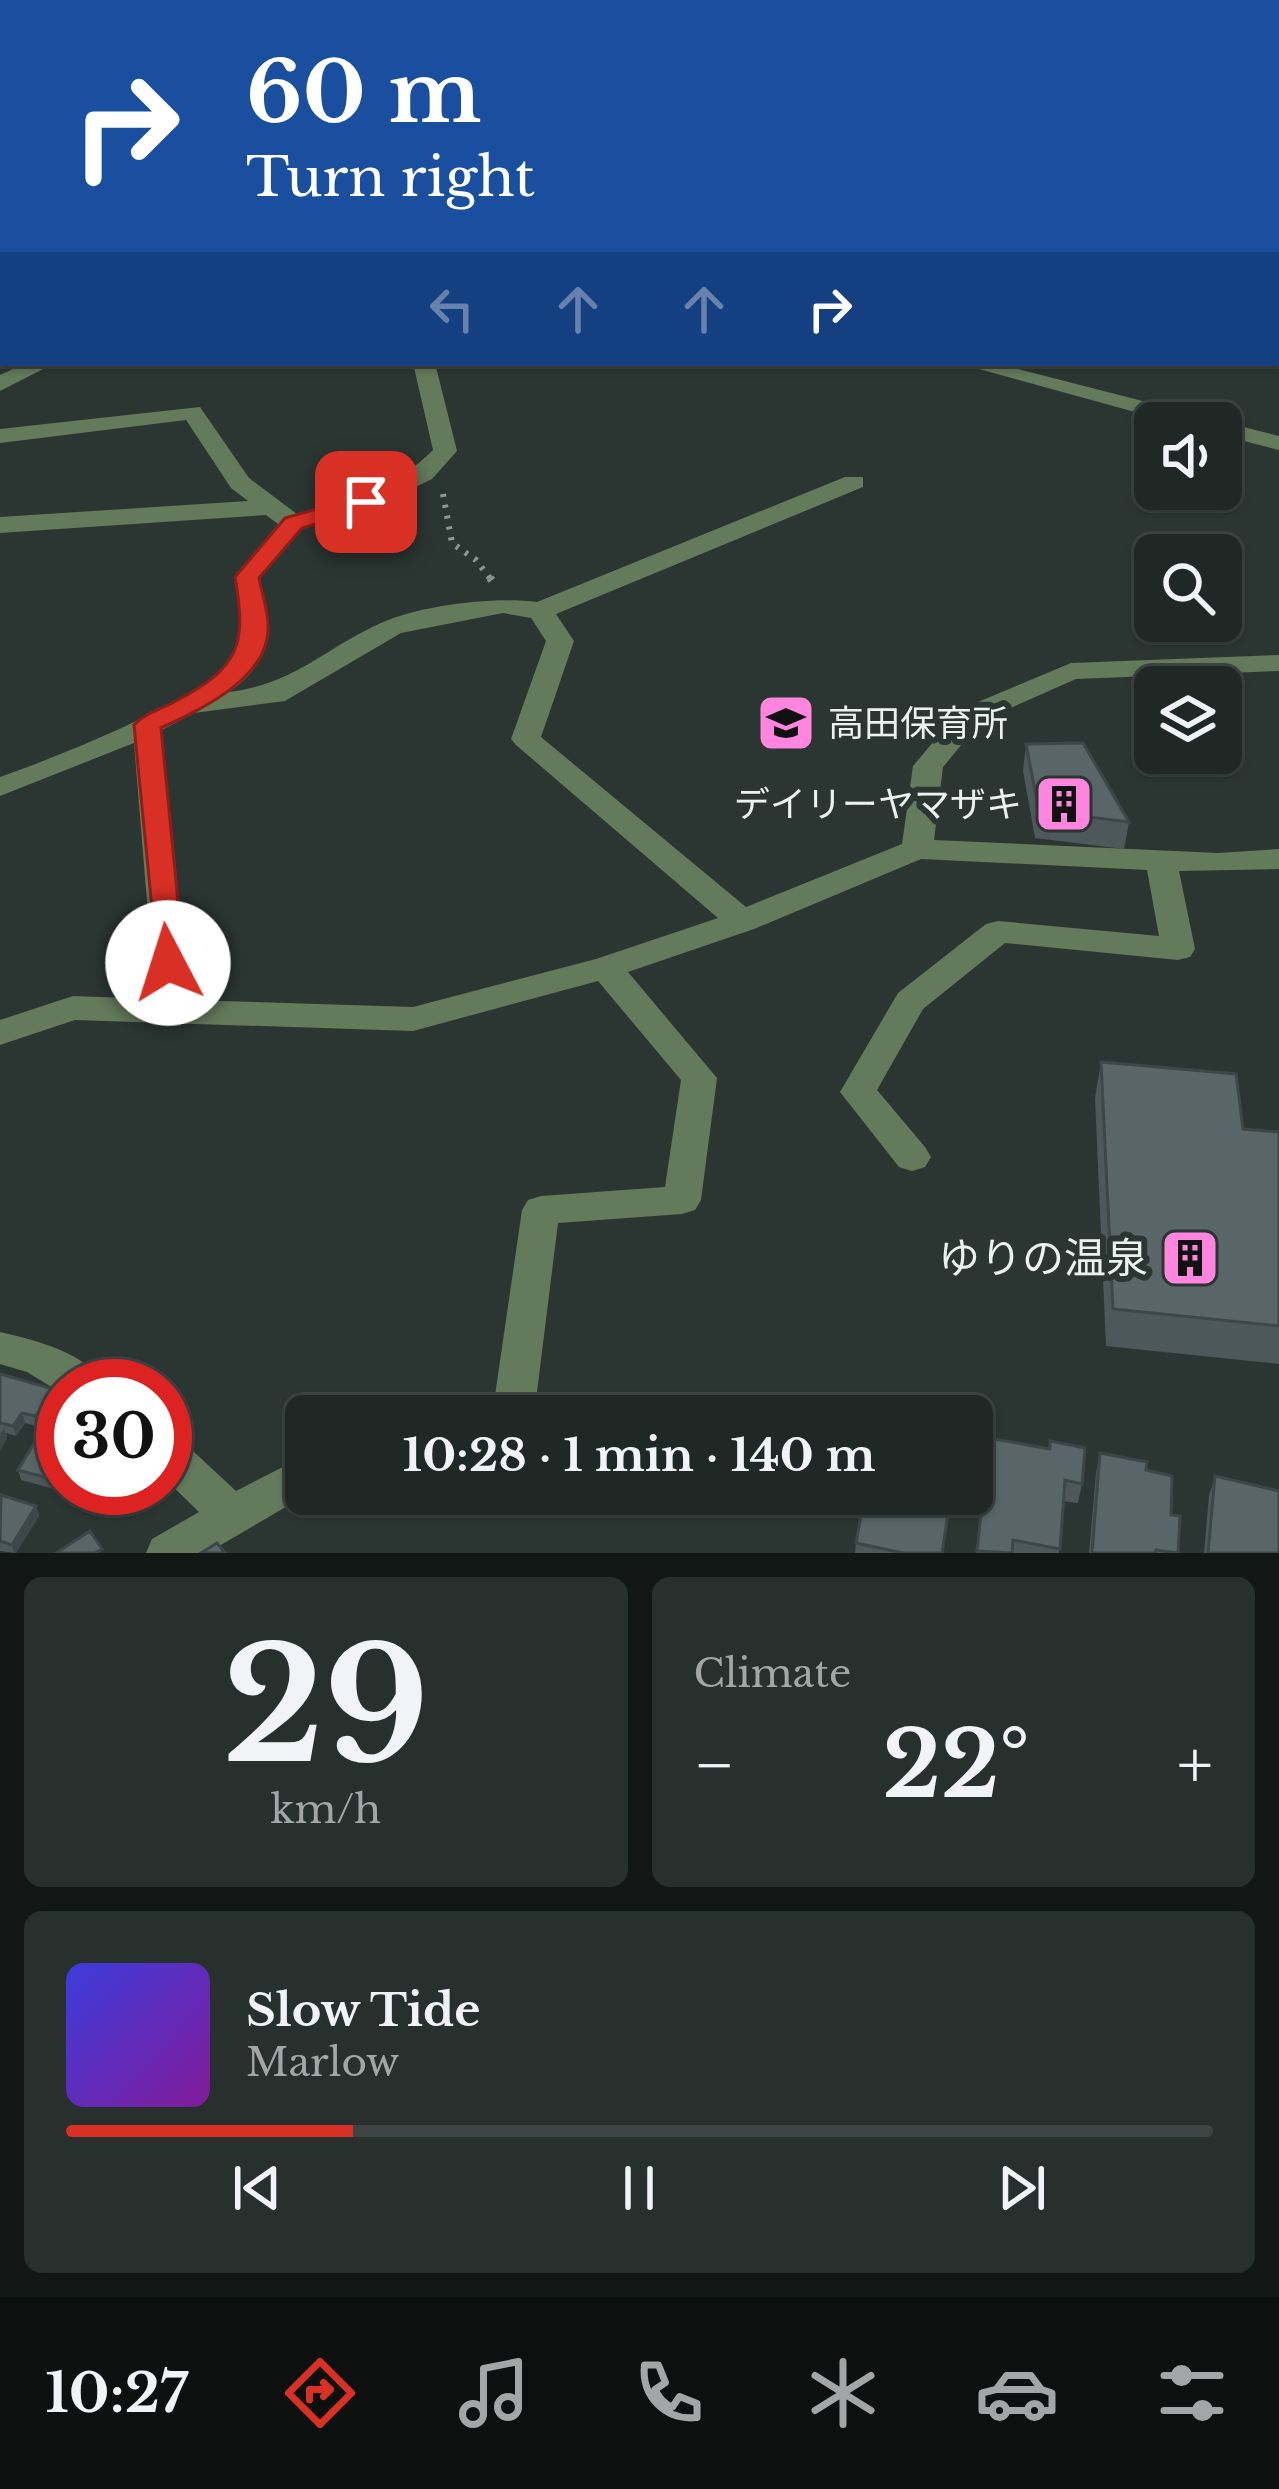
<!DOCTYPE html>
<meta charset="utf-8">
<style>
body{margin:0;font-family:"Libre Baskerville","Noto Sans JP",serif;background:#28302e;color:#f1f3f6;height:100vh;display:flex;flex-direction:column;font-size:45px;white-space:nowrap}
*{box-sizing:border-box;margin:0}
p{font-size:39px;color:#a2a6a7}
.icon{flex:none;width:66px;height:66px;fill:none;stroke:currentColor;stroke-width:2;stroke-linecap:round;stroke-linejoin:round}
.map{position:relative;height:1553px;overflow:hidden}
.details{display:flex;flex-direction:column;gap:24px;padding:24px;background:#121615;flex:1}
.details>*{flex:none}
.guide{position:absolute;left:0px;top:0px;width:1281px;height:366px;box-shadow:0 3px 9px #0004,0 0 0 3px #3d4443;background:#1a4fa0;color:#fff;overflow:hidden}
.controls{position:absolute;left:1134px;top:402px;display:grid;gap:24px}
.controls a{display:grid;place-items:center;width:108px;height:108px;border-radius:18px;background:#202826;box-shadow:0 3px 9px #0004,0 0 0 3px #3d4443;font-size:60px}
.speed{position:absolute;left:36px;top:1359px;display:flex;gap:24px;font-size:60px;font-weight:700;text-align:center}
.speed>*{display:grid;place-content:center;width:156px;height:156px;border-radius:50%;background:#202826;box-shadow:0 3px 9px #0004,0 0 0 3px #3d4443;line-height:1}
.speed .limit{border:18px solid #d22;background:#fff;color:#111}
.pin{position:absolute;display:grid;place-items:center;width:102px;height:102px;color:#fff;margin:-51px;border-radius:24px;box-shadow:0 6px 18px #0006}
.me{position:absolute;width:132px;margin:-66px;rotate:355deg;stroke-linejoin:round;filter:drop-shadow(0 0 9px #0008)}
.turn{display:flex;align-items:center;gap:42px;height:252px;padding:0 48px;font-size:54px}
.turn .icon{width:156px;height:156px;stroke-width:2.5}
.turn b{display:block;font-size:84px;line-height:102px}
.lanes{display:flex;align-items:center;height:114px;padding:0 48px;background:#0003;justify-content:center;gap:60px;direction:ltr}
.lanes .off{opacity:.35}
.big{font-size:90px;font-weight:800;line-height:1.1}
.details .tile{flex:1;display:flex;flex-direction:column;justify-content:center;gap:18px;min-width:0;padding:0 42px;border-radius:18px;background:#28302e}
.details .dial{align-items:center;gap:0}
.dial b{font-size:156px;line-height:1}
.song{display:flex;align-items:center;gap:36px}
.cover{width:144px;height:144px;border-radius:18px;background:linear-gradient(135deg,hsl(240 70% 55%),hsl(290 70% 35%))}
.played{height:12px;border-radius:6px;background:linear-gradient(90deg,#d93025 25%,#3d4443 25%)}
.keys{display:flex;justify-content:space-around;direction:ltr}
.heat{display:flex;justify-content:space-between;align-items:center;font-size:66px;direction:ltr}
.details .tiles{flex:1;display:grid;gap:24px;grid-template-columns:1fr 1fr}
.tile:last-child{grid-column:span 2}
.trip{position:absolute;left:285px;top:1395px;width:708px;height:120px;border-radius:18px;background:#202826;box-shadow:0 3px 9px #0004,0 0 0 3px #3d4443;font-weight:800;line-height:120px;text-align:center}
.tabs{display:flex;height:192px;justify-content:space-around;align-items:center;background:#0d100f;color:#a2a6a7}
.tabs .icon{width:84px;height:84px}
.tabs .on{color:#d93025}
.tabs b{font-size:54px;color:#f1f3f6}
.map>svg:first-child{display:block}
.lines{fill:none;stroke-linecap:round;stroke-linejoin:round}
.path-far1{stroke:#8d9692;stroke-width:6;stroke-dasharray:3 8;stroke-linecap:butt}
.path{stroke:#8d9692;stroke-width:8;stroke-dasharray:3 9;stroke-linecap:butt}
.service{fill:#637a5b;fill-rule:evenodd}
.minor{fill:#637a5b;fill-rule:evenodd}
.wall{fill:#4c5859}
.shaded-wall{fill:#3e4748}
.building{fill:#586667;stroke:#3e4748;stroke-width:3}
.route{fill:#d93025;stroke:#8d1f18;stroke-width:3}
.labels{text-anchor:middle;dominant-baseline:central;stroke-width:12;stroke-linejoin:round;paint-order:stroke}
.poi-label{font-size:36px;fill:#ebf2ef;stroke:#2b3632;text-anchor:start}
.near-poi-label{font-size:42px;fill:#ebf2ef;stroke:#2b3632;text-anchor:end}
</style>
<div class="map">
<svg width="1279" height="1553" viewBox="0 0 1279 1553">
<rect width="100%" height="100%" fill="#2b3632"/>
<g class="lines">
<path class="path-far1" d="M443 494 452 543 476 560 492 581"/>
<path class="path" d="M490 578 493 582"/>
<path class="service" d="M1278 26H1279V32H1278Z"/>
<path class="minor" d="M0 0H20L0 8Z
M145 0H169L143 3Z
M233 0H266L268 3H235Z
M327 0H343L325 3Z
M408 0H429L431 3H406Z
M474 0H493L472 3Z
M587 0H610L612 3H589Z
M655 0H678L680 3H657Z
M724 0H749L751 3H726Z
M0 34 3 35V45L0 44Z
M0 109H3L0 120Z
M3 199V211L0 212V200Z
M1278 233H1279V245H1278Z
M0 328 3 329V343L0 342Z
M26 363H55L0 391V375Z
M413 363H435L457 451 432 479 375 507 302 528 260 578C270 628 275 660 229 692 295 684 323 649 381 623 420 605 496 596 537 602L845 477H863V487L556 614 574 641 541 737 746 907 902 844 913 766 961 709 1071 663 1279 655V671L1076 679 981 721 943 767 934 840 1218 853 1279 849V869L1179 871 1195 949 1190 957 1178 960 1005 943 923 1009 877 1090 925 1147 931 1157 925 1167 912 1171 899 1167 840 1092 898 993 986 924 998 921 1159 936 1147 870 921 859 754 929 628 972 717 1078 701 1200 695 1210 682 1214 558 1223 534 1416H492L522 1210 528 1200 541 1196 665 1187 681 1080 598 981 413 1031 75 1020 0 1045V1020L73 996 155 999 134 743 0 796V777C46 761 221 694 239 651 248 629 238 599 234 577L278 524 266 515 0 533V517L248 501 231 488 186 420 0 443V429L200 407 249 478 297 514C346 500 397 487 433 450ZM503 613 531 618 546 641 511 739 516 745 718 918 596 959 413 1007 189 1000 162 730 194 713 285 701 401 633Z
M957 363H995L1279 436V450L1221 435V423H1175Z
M0 1332C34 1340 87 1352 105 1386H63V1394L27 1372 0 1364Z
M165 1434 180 1439 236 1491 306 1455 308 1494 207 1553H146L152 1539 199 1512 165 1479Z"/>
</g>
<path class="wall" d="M1026 744 1129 822 1124 849 1035 838 1023 771Z
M1101 1062 1243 1129 1279 1132V1364L1106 1346 1095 1098Z
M0 1374 53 1389 56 1399 39 1427 25 1423 16 1436 6 1433 7 1438 0 1451Z
M63 1424V1488H85L80 1496 21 1480 18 1470Z
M989 1438 1048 1449 1050 1441 1082 1484 1078 1503 1063 1501 1059 1553H976Z
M1100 1453 1146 1470 1171 1515 1178 1553H1089L1096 1473Z
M1215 1476 1279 1553H1204L1209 1496Z
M0 1497 36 1506 39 1516 16 1553 0 1551Z
M856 1543 942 1553H855Z"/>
<path class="shaded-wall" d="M53 1389 56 1399 39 1427 36 1416Z
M22 1413 25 1423 16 1436 13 1426Z
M4 1428 7 1438 0 1451V1435Z
M36 1506 39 1516 16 1553H14L12 1545Z"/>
<path class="building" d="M1083 743 1129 822 1039 811 1026 744Z
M1101 1062 1236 1074 1243 1129 1279 1132V1326L1113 1309Z
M0 1374 53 1389 36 1416 22 1413 13 1426 0 1423Z
M48 1420 63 1424V1482L18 1470Z
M989 1438 1050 1449V1441L1085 1448 1082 1484 1065 1480 1060 1549 1013 1540 1012 1553 977 1551Z
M1100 1453 1147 1462 1146 1470 1172 1476 1171 1515 1180 1516 1178 1553 1156 1550 1155 1553H1092Z
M1215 1476 1279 1491V1553H1208Z
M865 1494H951L942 1553H903L856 1543Z
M1 1495 36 1506 12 1545 0 1541Z
M90 1531 102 1549 95 1553H56Z
M217 1543 225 1553H201Z"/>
<path class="route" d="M366 495 374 497V507L302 528 259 578C262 593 268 610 268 626 270 678 201 709 161 728L184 963 168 973 158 970 134 725C145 713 162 709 176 701 240 667 247 645 235 577L285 518Z"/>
<defs>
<symbol id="school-square" viewBox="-11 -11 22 22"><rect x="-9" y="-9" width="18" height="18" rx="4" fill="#ff85de" stroke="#2b3632"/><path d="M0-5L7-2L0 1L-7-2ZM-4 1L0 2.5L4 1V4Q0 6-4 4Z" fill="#111"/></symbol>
<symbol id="building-square" viewBox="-11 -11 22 22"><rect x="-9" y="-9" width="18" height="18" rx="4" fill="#ff85de" stroke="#2b3632"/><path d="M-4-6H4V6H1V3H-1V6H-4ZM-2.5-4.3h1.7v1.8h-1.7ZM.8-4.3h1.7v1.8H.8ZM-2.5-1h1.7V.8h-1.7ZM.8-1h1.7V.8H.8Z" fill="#111"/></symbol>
</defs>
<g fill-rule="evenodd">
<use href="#school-square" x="753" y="690" width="66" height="66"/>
<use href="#building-square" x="1031" y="771" width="66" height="66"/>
<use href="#building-square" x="1157" y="1225" width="66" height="66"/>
</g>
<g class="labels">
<g class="poi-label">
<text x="828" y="723">高田保育所</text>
<text x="1022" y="804" text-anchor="end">デイリーヤマザキ</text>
</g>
<g class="near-poi-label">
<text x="1148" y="1258">ゆりの温泉</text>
</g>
</g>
</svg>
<div class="controls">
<a><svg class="icon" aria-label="sound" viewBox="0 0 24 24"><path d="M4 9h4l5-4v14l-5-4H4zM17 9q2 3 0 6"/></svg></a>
<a><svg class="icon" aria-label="search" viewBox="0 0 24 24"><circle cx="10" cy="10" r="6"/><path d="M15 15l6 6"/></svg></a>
<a><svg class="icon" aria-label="layers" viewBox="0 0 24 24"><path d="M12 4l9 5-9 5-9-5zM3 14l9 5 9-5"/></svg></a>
</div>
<div class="speed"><div class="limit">30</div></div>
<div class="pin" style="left:366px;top:502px;background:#d93025"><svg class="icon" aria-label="arrive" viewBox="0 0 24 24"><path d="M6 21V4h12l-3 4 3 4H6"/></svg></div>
<svg class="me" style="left:168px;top:963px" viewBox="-20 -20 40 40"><circle r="19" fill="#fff"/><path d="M0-13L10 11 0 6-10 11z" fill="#d93025"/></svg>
<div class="trip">10:28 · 1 min · 140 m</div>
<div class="guide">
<div class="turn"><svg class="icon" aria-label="right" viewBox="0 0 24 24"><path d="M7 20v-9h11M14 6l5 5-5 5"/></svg><div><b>60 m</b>Turn right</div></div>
<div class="lanes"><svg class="icon off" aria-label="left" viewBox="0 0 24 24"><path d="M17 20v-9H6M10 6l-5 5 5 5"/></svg><svg class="icon off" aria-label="ahead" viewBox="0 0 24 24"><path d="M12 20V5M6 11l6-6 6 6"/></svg><svg class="icon off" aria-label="ahead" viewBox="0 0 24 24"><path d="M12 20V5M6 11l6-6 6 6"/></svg><svg class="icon" aria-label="right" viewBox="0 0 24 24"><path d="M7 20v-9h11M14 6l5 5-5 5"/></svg></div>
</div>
</div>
<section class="details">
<div class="tiles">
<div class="tile dial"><b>29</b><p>km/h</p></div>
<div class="tile"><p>Climate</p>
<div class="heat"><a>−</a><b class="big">22°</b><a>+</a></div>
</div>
<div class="tile">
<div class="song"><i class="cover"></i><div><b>Slow Tide</b><p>Marlow</p></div></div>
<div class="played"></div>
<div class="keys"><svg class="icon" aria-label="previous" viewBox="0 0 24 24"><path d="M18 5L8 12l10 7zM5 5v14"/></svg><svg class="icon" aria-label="pause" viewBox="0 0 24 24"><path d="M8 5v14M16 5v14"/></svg><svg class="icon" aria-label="next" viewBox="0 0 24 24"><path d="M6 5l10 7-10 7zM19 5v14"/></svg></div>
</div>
</div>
</section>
<nav class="tabs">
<b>10:27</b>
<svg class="icon on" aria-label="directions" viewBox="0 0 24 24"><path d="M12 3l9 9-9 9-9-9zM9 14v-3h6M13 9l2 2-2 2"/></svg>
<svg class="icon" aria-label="music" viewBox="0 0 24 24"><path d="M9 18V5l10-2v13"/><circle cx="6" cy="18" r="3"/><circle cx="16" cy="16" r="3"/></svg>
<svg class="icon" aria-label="phone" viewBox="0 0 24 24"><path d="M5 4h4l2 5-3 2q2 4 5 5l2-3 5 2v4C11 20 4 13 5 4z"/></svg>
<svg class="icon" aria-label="climate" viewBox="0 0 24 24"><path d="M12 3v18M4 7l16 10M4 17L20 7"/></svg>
<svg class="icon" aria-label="car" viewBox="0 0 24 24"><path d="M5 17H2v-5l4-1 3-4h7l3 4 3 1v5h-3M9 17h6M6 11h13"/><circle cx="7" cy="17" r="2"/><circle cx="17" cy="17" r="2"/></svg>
<svg class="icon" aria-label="filters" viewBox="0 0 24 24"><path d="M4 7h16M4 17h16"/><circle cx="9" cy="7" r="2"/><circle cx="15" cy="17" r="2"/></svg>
</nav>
